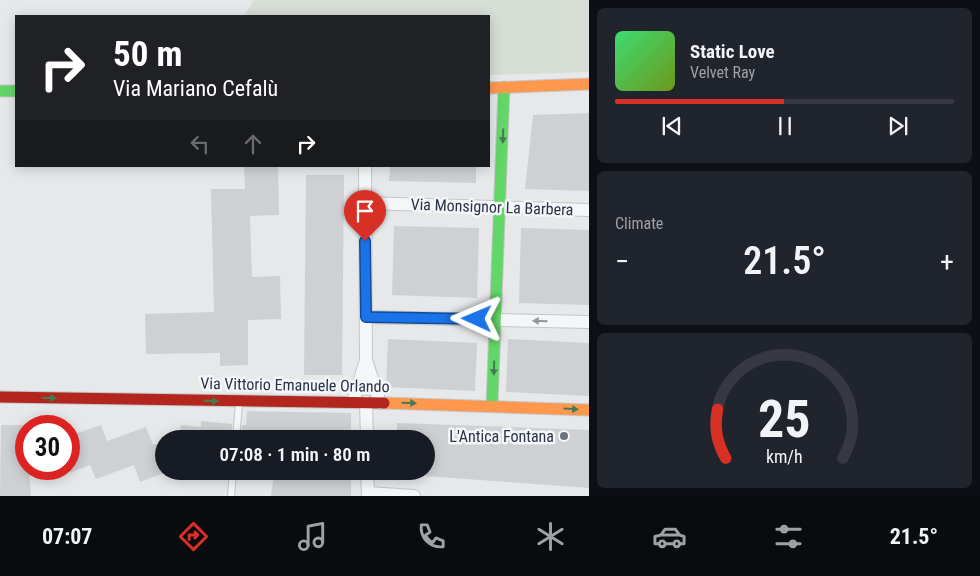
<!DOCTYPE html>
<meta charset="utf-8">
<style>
body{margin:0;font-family:"Roboto Condensed",sans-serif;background:#20242c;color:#f1f3f6;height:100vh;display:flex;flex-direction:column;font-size:19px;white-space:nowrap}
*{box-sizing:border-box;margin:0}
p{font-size:16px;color:#9ea1a6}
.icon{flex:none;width:28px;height:28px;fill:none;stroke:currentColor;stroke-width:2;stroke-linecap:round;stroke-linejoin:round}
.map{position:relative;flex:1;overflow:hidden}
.sheet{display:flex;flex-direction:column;gap:8px;padding:8px;background:#0d0f14;width:391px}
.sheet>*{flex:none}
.hud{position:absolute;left:15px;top:15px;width:475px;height:152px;border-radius:0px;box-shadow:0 2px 12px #0003;background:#202124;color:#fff;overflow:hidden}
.speed{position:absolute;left:15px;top:415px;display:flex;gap:10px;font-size:25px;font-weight:700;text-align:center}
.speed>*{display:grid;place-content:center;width:65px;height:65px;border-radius:50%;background:#171b24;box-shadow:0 2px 12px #0003;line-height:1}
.speed .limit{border:8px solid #d22;background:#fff;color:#111}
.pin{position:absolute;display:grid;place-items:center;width:42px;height:42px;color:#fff;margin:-51px -21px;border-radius:50% 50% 50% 0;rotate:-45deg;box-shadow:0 0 5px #0007}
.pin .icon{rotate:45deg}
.me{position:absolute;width:55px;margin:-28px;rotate:271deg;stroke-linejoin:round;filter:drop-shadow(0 0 4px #0008)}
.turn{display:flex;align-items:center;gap:18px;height:105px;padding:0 15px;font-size:22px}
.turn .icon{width:65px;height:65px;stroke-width:2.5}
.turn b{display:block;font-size:35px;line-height:42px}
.lanes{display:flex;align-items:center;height:48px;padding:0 15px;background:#0003;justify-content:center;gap:25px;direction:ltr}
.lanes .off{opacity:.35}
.big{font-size:38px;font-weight:600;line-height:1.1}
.sheet .widget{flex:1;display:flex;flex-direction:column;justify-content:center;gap:8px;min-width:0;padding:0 18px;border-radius:8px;background:#20242c}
.sheet .dial{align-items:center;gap:0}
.dial svg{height:130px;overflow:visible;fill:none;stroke:#363941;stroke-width:7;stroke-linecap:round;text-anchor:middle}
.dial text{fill:#f1f3f6;stroke:none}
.song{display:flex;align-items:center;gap:15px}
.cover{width:60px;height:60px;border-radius:8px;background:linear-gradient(135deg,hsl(140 70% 55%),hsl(80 70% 35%))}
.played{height:5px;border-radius:2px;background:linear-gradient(90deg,#d93025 50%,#363941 50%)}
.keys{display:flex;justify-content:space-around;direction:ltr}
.heat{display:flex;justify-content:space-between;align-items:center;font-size:28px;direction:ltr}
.trip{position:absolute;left:155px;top:430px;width:280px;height:50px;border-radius:25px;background:#171b24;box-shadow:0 2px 12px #0003;font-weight:600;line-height:50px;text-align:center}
.tab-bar{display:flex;height:80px;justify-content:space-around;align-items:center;background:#090b0e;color:#9ea1a6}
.tab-bar .icon{width:35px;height:35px}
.tab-bar .current{color:#d93025}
.tab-bar b{font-size:22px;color:#f1f3f6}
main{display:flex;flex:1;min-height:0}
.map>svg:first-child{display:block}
.green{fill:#d6ded6}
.building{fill:#ced0d3}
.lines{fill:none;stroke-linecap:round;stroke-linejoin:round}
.lane-casing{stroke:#c4c6c8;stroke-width:8}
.street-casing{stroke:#c4c6c8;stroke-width:14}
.fast-casing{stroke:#c4c6c8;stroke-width:13}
.slow-casing{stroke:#c4c6c8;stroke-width:13}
.jam-casing{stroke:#c4c6c8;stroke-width:13}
.lane{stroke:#f5f6f7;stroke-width:6}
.street{stroke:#f5f6f7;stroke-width:12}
.fast{stroke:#63d668;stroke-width:11}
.slow{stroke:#ff974d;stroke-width:11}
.jam{stroke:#b3261e;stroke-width:11}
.oneway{fill:#447d55}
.oneway2{fill:#90959e}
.route-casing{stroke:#114b97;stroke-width:12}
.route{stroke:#1a73e8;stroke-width:9}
.poi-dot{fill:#6c737f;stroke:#f4f6f9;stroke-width:2}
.labels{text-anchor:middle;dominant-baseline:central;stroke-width:5;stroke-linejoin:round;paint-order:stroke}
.street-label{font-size:16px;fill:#2b3445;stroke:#f4f6f9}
.poi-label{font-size:16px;fill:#2b3445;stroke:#f4f6f9;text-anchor:end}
</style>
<main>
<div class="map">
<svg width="589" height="496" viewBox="0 0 589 496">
<rect width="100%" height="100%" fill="#e6e8ea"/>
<path class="green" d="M254 0H589V72L489 75V16H244Z"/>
<path class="building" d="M589 113V191L525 189 533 115Z
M244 166H278L279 215 250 216 252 277 280 276 281 319 248 320V365L220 366V353L146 354 145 314 214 312 211 189H245Z
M390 166H476V183L389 181Z
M306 175H344L342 375H304Z
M394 226 479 228 477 298 392 295Z
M521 228 589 230V305L519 303Z
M388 339 477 343 475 391 386 387Z
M508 339 589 343V396L506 392Z
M247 411 351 413V439H241L242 425H246Z
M201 421 232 424 231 439H179L181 425 201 427Z
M397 423 589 430V488L426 476V439H397Z
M1 425H26V469H29L31 496H0Z
M101 425 107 441 146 427 153 445 160 443 164 454V473L140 482 134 465 96 479 90 465 69 473V436Z
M327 471H351V496H271L274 473 327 478Z"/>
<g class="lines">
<defs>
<path id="lane" d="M236 439 239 403
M231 496 233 471"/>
<path id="street" d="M365 203 589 210
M366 317 589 322
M366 360 380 403
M353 402 366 360 365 166
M366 402 367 439
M367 471 368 496
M368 493 414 496"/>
<path id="fast" d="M0 91H16
M492 405 504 87"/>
<path id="slow" d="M489 88 589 84
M384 403 589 410"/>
<path id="jam" d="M0 397 384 403"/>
</defs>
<use href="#lane" class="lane-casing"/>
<use href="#street" class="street-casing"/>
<use href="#fast" class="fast-casing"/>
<use href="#slow" class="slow-casing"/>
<use href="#jam" class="jam-casing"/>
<use href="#lane" class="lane"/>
<use href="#street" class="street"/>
<use href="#fast" class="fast"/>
<use href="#slow" class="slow"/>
<use href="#jam" class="jam"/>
</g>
<defs><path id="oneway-solid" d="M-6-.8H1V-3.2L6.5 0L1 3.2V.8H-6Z" transform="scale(1.25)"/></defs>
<g class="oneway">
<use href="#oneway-solid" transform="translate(503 136) rotate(92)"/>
<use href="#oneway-solid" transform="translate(494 368) rotate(92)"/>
<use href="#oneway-solid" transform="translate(49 398) rotate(1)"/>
<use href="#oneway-solid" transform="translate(211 401) rotate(1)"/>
<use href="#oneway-solid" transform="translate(409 403) rotate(1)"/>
<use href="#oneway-solid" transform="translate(571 409) rotate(3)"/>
</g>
<use class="oneway2" href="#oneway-solid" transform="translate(540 321) rotate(-179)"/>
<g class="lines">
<defs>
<path id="route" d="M365 241 366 317 477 319"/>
</defs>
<use href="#route" class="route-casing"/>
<use href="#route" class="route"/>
</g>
<circle class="poi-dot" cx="564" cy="436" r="5"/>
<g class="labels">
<g class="street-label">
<text transform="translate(492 207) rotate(2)">Via Monsignor La Barbera</text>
<text transform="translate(295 385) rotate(1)">Via Vittorio Emanuele Orlando</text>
</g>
<g class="poi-label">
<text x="554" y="436">L'Antica Fontana</text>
</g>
</g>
</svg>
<div class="speed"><div class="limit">30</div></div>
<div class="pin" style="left:365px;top:241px;background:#d93025"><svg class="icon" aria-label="arrive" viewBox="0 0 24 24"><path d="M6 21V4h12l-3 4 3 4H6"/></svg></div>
<svg class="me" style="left:477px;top:319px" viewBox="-20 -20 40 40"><path d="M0-17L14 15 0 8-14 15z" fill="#1a73e8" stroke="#fff" stroke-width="4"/></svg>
<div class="trip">07:08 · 1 min · 80 m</div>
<div class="hud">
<div class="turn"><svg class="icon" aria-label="right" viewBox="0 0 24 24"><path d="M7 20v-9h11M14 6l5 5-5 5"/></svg><div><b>50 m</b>Via Mariano Cefalù</div></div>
<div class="lanes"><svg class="icon off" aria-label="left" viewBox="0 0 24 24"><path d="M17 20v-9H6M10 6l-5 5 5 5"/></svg><svg class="icon off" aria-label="ahead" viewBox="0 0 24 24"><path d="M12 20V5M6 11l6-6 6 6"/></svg><svg class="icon" aria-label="right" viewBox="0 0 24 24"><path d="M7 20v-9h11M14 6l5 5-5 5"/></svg></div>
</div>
</div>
<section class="sheet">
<div class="widget">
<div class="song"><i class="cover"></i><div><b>Static Love</b><p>Velvet Ray</p></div></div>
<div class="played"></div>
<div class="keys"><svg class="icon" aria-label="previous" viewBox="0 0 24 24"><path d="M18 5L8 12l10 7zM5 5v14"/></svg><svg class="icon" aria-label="pause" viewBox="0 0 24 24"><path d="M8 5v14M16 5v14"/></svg><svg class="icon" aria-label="next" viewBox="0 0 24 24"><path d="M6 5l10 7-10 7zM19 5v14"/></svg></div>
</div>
<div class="widget"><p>Climate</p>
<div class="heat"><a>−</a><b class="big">21.5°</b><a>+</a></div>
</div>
<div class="widget dial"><svg viewBox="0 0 100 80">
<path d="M14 69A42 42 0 1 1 86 69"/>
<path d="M14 69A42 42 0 0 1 9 39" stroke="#d93025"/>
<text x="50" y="56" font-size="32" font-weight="700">25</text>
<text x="50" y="72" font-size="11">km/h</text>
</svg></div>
</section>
</main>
<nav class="tab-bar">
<b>07:07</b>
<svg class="icon current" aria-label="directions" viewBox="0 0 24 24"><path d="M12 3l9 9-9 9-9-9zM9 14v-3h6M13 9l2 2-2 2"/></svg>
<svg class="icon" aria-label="music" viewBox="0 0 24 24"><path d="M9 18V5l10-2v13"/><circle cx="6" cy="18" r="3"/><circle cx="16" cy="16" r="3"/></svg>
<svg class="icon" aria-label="phone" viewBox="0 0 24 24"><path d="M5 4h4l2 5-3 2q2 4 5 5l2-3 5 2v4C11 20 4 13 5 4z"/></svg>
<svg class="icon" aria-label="climate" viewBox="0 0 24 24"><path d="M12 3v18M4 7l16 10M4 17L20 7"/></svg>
<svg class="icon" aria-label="car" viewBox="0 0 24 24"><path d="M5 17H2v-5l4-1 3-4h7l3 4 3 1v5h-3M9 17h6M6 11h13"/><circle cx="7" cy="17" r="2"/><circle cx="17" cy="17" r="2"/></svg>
<svg class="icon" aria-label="filters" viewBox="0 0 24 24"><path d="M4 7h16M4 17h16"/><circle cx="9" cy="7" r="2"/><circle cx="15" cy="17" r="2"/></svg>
<b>21.5°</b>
</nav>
